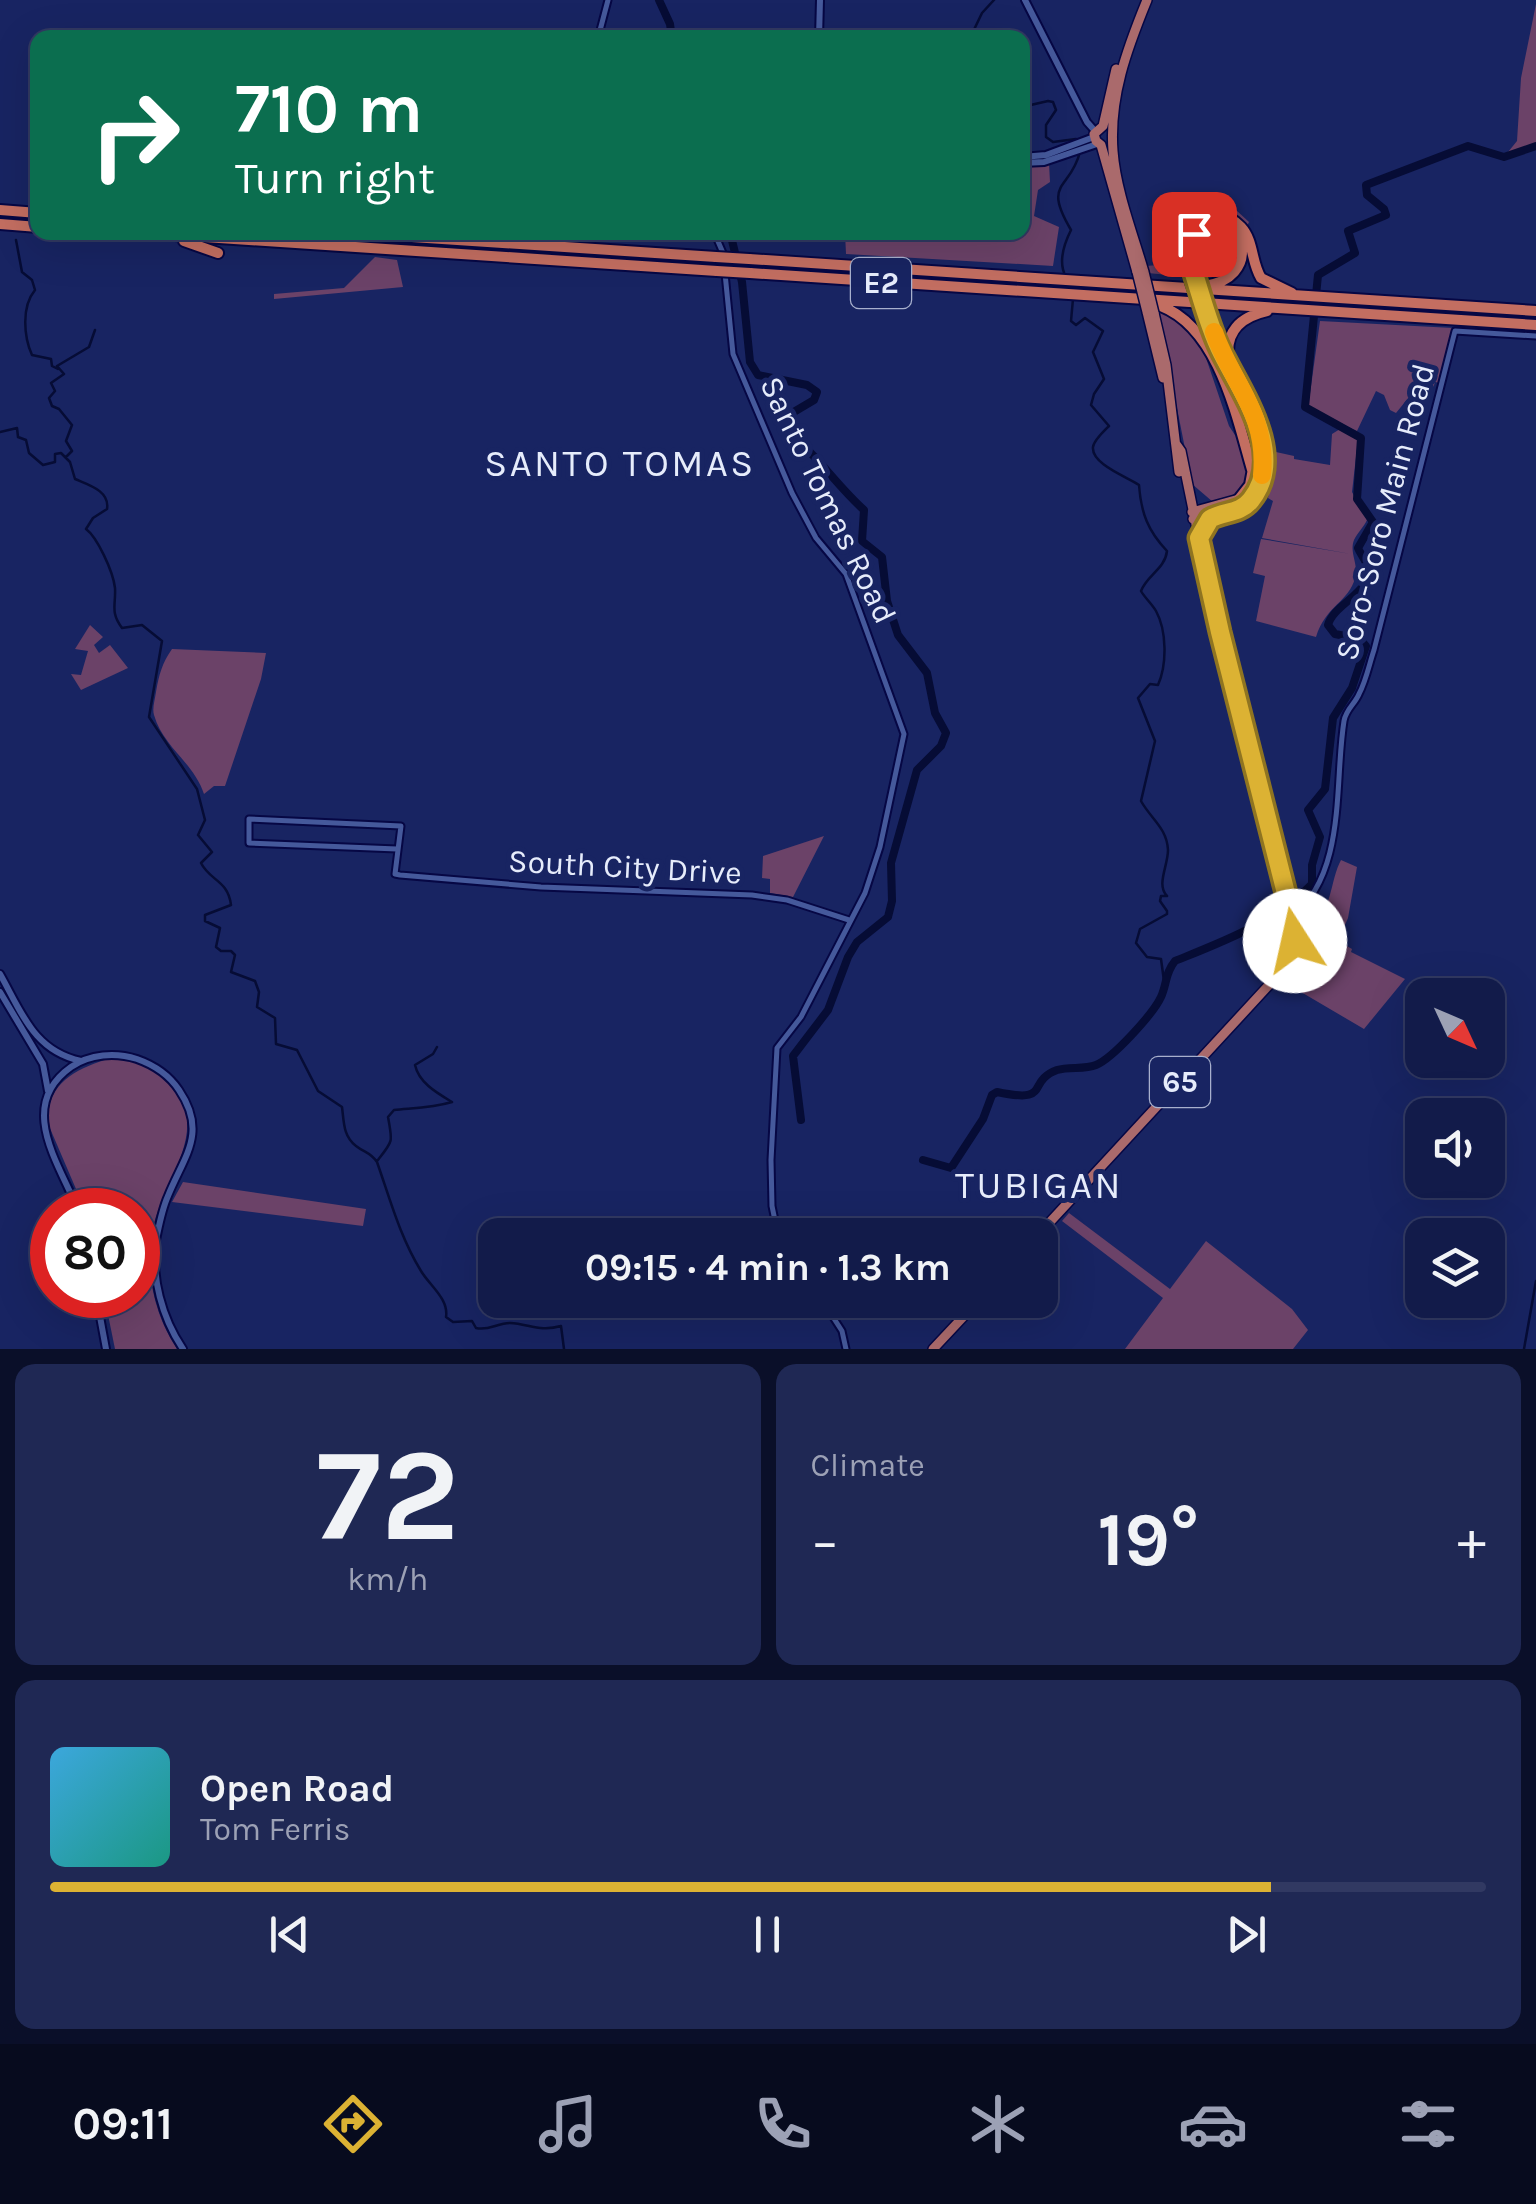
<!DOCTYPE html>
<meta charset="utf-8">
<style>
body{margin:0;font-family:Karla,sans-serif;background:#1f2854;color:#f1f3f6;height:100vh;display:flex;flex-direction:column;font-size:38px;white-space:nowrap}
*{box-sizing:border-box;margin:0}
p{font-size:32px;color:#9ca1b5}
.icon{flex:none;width:55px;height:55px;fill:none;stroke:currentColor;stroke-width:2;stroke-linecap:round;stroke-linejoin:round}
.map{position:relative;height:1349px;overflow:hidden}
.details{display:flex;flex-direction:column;gap:15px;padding:15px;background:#0a0f29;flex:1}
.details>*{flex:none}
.guide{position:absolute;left:30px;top:30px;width:1000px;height:210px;border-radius:20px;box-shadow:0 10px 40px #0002,0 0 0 2px #313962;background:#0b6e4f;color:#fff;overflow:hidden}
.needle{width:65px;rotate:134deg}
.tools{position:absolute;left:1405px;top:978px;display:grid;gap:20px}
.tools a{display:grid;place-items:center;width:100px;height:100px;border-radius:20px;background:#121b4a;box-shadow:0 10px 40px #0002,0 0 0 2px #313962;font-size:50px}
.speed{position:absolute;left:30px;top:1188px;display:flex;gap:20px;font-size:50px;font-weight:700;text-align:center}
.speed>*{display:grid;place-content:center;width:130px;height:130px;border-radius:50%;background:#121b4a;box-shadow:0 10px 40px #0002,0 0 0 2px #313962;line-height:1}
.speed .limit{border:15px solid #d22;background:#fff;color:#111}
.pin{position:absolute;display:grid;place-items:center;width:85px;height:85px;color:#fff;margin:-42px;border-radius:20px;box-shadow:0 5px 15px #0006}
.me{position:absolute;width:110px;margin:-55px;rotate:350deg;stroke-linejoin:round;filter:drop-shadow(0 0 8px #0008)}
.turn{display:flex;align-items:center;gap:35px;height:210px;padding:0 40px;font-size:45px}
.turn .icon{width:130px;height:130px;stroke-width:2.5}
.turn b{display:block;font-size:70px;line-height:85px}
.big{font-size:75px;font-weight:700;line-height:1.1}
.details .tile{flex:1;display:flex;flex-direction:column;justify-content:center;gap:15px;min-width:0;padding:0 35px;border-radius:20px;background:#1f2854}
.details .dial{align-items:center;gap:0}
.dial b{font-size:130px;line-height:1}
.song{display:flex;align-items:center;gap:30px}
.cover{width:120px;height:120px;border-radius:15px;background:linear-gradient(135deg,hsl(200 70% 55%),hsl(170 70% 35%))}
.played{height:10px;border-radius:5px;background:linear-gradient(90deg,#dcb233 85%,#313962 85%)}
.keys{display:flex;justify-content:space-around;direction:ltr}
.heat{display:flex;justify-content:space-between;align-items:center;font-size:55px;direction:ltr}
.details .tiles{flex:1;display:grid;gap:15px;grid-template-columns:1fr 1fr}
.tile:last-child{grid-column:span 2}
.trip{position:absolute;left:478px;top:1218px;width:580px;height:100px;border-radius:20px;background:#121b4a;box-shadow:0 10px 40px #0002,0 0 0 2px #313962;font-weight:700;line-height:100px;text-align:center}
.tab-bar{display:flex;height:160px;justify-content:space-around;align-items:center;background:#070b1e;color:#9ca1b5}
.tab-bar .icon{width:70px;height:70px}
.tab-bar .active{color:#dcb233}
.tab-bar b{font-size:45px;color:#f1f3f6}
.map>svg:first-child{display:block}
.green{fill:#6b4268}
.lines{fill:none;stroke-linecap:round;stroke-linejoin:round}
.stream{stroke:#060c35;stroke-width:2.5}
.river{stroke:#060c35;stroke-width:8}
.tertiary-casing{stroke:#060744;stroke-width:9}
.secondary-casing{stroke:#060744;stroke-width:10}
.trunk-casing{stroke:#060744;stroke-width:12}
.motorway-casing{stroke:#060744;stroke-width:14}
.tertiary{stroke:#45599b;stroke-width:5}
.secondary{stroke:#45599b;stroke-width:6}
.trunk{stroke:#aa6a6c;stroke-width:9}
.motorway{stroke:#c36e61;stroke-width:10}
.trunk-bridge-casing{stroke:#060744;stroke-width:12;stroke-linecap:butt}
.motorway-bridge-casing{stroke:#060744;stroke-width:14;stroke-linecap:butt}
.trunk-bridge{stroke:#aa6a6c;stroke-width:9}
.motorway-bridge{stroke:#c36e61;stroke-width:10}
.route-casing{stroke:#8f7421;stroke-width:25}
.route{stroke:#dcb233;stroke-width:18}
.slow{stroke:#f59e0b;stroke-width:18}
.labels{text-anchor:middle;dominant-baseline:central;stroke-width:10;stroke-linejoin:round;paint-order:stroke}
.shield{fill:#182462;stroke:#a8b0cd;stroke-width:2.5}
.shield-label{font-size:30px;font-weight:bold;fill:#e6ecfb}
.street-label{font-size:32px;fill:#e6ecfb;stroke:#182462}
.quarter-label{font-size:38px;letter-spacing:2.5px;fill:#e6ecfb;stroke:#182462}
</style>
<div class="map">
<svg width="1536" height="1349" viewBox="0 0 1536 1349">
<rect width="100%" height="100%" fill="#182462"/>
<path class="green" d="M1536 4V146L1504 157 1517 141 1521 78Z
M1049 163 1050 182 1038 190 1034 216 1059 227 1053 266 846 254 845 233 1022 232 1023 164Z
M1209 206 1236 210 1249 222 1246 228 1187 227 1179 250 1188 277 1148 273 1146 266 1158 265 1160 269H1169C1168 230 1170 218 1209 206Z
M1213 227C1229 232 1239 242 1235 259L1230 257 1222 276 1198 277 1192 244 1203 229Z
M375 257 397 260 403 287 274 299V294L344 288Z
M1158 312 1177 318 1204 352 1229 426 1235 435 1238 434C1247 470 1259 492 1213 502L1192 484Z
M1320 321 1453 328 1440 383 1435 382 1433 388 1418 386 1396 413 1390 410 1384 395 1376 391 1357 431 1313 411 1308 408Z
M1340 429 1358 439 1352 492 1367 520C1364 527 1357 533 1354 540 1349 553 1359 564 1355 578 1349 602 1326 605 1316 637L1256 621 1265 576 1253 573 1261 539 1351 554 1262 538 1273 501 1268 498 1276 452 1294 456V459L1330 465 1332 434Z
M90 625 103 637 94 645 99 653 110 645 128 668 81 690 71 674 81 675 88 651 75 649Z
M172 649 266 653 261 679 225 786H214L204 794C194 763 163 747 154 715 152 709 155 699 156 692 159 675 162 663 172 649Z
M824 836 793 897 770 893V879L762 878 763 856Z
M1341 860 1357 867 1348 918 1338 941 1352 949 1351 952 1405 979 1364 1029 1284 982 1308 945 1309 929C1332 914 1330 880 1341 860Z
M105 1060C126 1058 146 1063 162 1077 222 1126 157 1183 151 1239 146 1278 156 1317 177 1349H115L104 1295H138V1210H85L49 1126C44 1087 72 1070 105 1060Z
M183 1182 366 1209 363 1226 172 1202Z
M1069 1213 1170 1289 1206 1241 1292 1309 1308 1330 1293 1349H1125L1163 1298 1062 1221Z"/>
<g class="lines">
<path class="stream" d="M970 38 982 13 994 0
M1022 107 1048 101 1053 102 1056 110 1046 125V137L1053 142 1076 139
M16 240 22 272 32 280 35 290C21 307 24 337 32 355L51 359 52 366 58 369
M1066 277C1058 263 1064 244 1071 230 1042 181 1070 191 1080 152
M1073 299 1071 321 1076 325 1085 318 1103 331 1093 352 1104 379 1094 394 1091 405 1109 426C1104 431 1094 440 1093 447 1091 464 1127 477 1139 485 1141 513 1148 531 1167 551 1165 569 1147 575 1141 591 1145 598 1152 604 1156 611 1167 631 1167 665 1158 685L1150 684 1138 698 1155 741 1141 801C1151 819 1167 828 1168 850 1168 866 1156 885 1167 896H1161L1160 901 1167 911V914L1140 929 1136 943 1147 957 1161 959 1164 981
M0 432 17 428 18 437 26 440 29 453 43 465 55 462V454L61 453 70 462 75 479C89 485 110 491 107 509L93 518 86 529C97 537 113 571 115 588 116 605 110 612 122 628L142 625 162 641 149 717 197 789 205 820 198 835 212 852 201 863C210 881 228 880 231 905L205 915V921L220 928 216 947 221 951H231L235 955 231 972 255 981 259 992 257 1007 275 1018 276 1044 297 1050 318 1091 342 1107C344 1122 343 1136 356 1146 365 1153 370 1152 377 1162 390 1199 400 1237 421 1271 430 1286 449 1299 446 1317L453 1322 472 1321 476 1328C489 1331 497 1323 510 1323 529 1324 540 1332 561 1326L564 1349
M66 457 72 451 66 441 72 425 59 409 52 406 49 398 55 391 51 383 64 374 57 366 89 347 95 330
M377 1161C393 1141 393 1143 388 1117L394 1110C414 1108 432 1108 452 1102 437 1093 419 1083 415 1065L433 1054 437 1047
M1524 1349 1536 1281"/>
<path class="river" d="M659 0 670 24 672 38
M730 232 742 282 750 362 758 375 807 385 817 392 814 400 787 416 783 424 786 431C817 454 836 485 864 510L862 541 882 557 887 601 898 635 927 673 935 713 946 733 941 746 917 770 891 863 892 901 888 917 857 942 848 957 828 1010 793 1056 801 1120
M923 1160 951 1168 983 1119 992 1095 997 1092C1053 1104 1025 1082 1057 1070 1069 1066 1084 1070 1096 1065 1113 1058 1153 1014 1161 997 1167 984 1165 973 1175 961 1222 942 1276 922 1312 884V865L1320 837 1308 810 1325 789 1333 718 1352 688 1366 646 1360 639 1335 634 1328 625C1334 602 1377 592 1366 563 1364 558 1360 553 1358 548L1373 522 1357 499 1361 438 1305 407 1318 275 1355 253 1348 231 1386 215 1384 209 1367 195 1366 185 1468 146 1504 157 1536 146"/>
<defs>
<path id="tertiary" d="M598 38 608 0
M714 232 723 253 733 354 792 493 816 538 846 574 904 734 880 847 865 893 801 1017 777 1048 771 1160 772 1206 778 1235
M397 849 249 843V819L401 826 395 874 400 875 541 887 752 895 787 900 849 920
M1292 917C1347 873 1334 783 1344 721 1346 709 1355 704 1359 694 1366 681 1369 665 1374 650L1455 331 1536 336
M822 1300 842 1331 846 1349
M925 1300 970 1306"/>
<path id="secondary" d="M1025 0 1087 122 1095 131
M819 38 820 0
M1022 157 1046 155 1094 137
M1022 163 1044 162 1097 144
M0 974C22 1013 34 1051 81 1061
M0 992 43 1064 48 1091
M78 1210C59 1163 16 1106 71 1067 90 1054 115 1052 137 1059 154 1065 169 1075 179 1090 208 1133 184 1156 168 1196 162 1209 159 1226 156 1240 151 1277 162 1318 183 1349
M96 1295 106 1349"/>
<path id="trunk" d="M1103 126 1116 69
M1101 145 1137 272
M1101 145 1096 141 1094 134 1103 126
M1144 272C1133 234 1116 191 1113 151 1109 97 1127 49 1147 0
M1147 312 1163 378
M1154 313 1166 365 1179 472
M1192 512 1239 499
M1193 519 1236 511 1251 501
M1038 1235 1281 972 1294 945 1292 917 1209 588 1181 451 1176 444
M933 1349 979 1300"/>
<path id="motorway" d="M0 210 38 213
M0 224 38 227
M1203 226C1248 213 1261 279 1204 286
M130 232 717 271
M336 232 716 257
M184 241 218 253
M749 259 1536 311
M1187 271C1172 227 1212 197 1241 227 1254 241 1251 262 1261 278L1292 293
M750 273 1536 325
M1161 306C1220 329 1237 419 1253 473
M1210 320C1229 375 1290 441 1251 501
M1229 361C1224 332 1240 317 1267 311
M1239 499 1250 485 1253 469"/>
</defs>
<use href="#tertiary" class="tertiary-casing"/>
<use href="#secondary" class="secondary-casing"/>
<use href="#trunk" class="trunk-casing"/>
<use href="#motorway" class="motorway-casing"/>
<use href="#tertiary" class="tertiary"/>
<use href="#secondary" class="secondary"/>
<use href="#trunk" class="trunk"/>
<use href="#motorway" class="motorway"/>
<defs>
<path id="trunk-bridge" d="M1137 272 1147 312
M1144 272 1154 313"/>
<path id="motorway-bridge" d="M716 257 749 259
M717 271 750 273
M1187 271 1204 320"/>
</defs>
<use href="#trunk-bridge" class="trunk-bridge-casing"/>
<use href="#motorway-bridge" class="motorway-bridge-casing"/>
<use href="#trunk-bridge" class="trunk-bridge"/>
<use href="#motorway-bridge" class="motorway-bridge"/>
</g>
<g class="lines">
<defs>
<path id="route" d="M1194 234 1188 247 1190 262C1200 290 1207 322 1220 349 1239 389 1288 454 1251 500 1240 514 1224 511 1210 519L1199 538 1220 632 1292 917 1295 941"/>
</defs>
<use href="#route" class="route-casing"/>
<use href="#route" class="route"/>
<path class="slow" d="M1214 332C1232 384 1268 413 1262 475"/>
</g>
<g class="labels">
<g class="shield">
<rect x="851" y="258" width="60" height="50" rx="8"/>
<rect x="1150" y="1057" width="60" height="50" rx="8"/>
</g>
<g class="shield-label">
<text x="881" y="283">E2</text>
<text x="1180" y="1082">65</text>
</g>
<g class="street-label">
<text transform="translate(828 500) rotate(64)">Santo Tomas Road</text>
<text transform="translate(1385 512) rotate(-75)">Soro-Soro Main Road</text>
<text transform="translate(625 867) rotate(3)">South City Drive</text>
</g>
<g class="quarter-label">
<text x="620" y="463">SANTO TOMAS</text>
<text x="1039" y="1185">TUBIGAN</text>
</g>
</g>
</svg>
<div class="tools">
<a><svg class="needle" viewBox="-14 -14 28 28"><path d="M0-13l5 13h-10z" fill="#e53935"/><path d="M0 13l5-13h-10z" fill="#9ca1b5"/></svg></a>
<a><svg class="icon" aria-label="sound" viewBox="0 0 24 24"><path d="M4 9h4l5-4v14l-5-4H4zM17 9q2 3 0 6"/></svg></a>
<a><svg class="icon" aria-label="layers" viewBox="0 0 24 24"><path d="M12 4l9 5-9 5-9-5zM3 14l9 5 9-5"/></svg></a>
</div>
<div class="speed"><div class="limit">80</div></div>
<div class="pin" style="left:1194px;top:234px;background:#d93025"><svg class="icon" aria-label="arrive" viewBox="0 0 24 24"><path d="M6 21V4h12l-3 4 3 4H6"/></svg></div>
<svg class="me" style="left:1295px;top:941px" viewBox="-20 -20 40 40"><circle r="19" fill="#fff"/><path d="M0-13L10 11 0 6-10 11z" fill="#dcb233"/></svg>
<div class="trip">09:15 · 4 min · 1.3 km</div>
<div class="guide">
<div class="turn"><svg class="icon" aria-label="right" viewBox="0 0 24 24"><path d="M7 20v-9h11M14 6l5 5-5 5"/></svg><div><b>710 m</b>Turn right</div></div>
</div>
</div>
<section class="details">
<div class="tiles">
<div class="tile dial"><b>72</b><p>km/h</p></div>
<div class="tile"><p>Climate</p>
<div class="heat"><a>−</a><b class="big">19°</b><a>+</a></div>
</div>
<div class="tile">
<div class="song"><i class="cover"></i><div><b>Open Road</b><p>Tom Ferris</p></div></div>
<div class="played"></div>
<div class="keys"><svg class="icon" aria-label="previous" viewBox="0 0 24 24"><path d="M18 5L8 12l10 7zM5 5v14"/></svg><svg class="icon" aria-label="pause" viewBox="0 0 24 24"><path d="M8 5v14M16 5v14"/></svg><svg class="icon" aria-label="next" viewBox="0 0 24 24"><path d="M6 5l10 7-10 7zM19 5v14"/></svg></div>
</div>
</div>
</section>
<nav class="tab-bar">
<b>09:11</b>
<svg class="icon active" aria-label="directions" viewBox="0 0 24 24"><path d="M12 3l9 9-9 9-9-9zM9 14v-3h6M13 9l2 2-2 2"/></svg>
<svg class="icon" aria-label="music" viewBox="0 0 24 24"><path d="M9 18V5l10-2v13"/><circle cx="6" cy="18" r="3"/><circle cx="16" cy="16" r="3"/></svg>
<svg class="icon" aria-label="phone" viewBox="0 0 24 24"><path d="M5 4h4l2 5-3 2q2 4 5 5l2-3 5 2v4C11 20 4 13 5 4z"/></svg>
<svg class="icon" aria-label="climate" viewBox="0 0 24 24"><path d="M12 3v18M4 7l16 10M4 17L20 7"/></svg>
<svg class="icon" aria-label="car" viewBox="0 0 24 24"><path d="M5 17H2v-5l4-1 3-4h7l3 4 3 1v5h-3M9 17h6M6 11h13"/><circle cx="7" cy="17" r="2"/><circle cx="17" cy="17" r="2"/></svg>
<svg class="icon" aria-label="filters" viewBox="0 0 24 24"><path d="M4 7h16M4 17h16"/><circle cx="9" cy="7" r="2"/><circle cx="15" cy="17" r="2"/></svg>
</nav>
